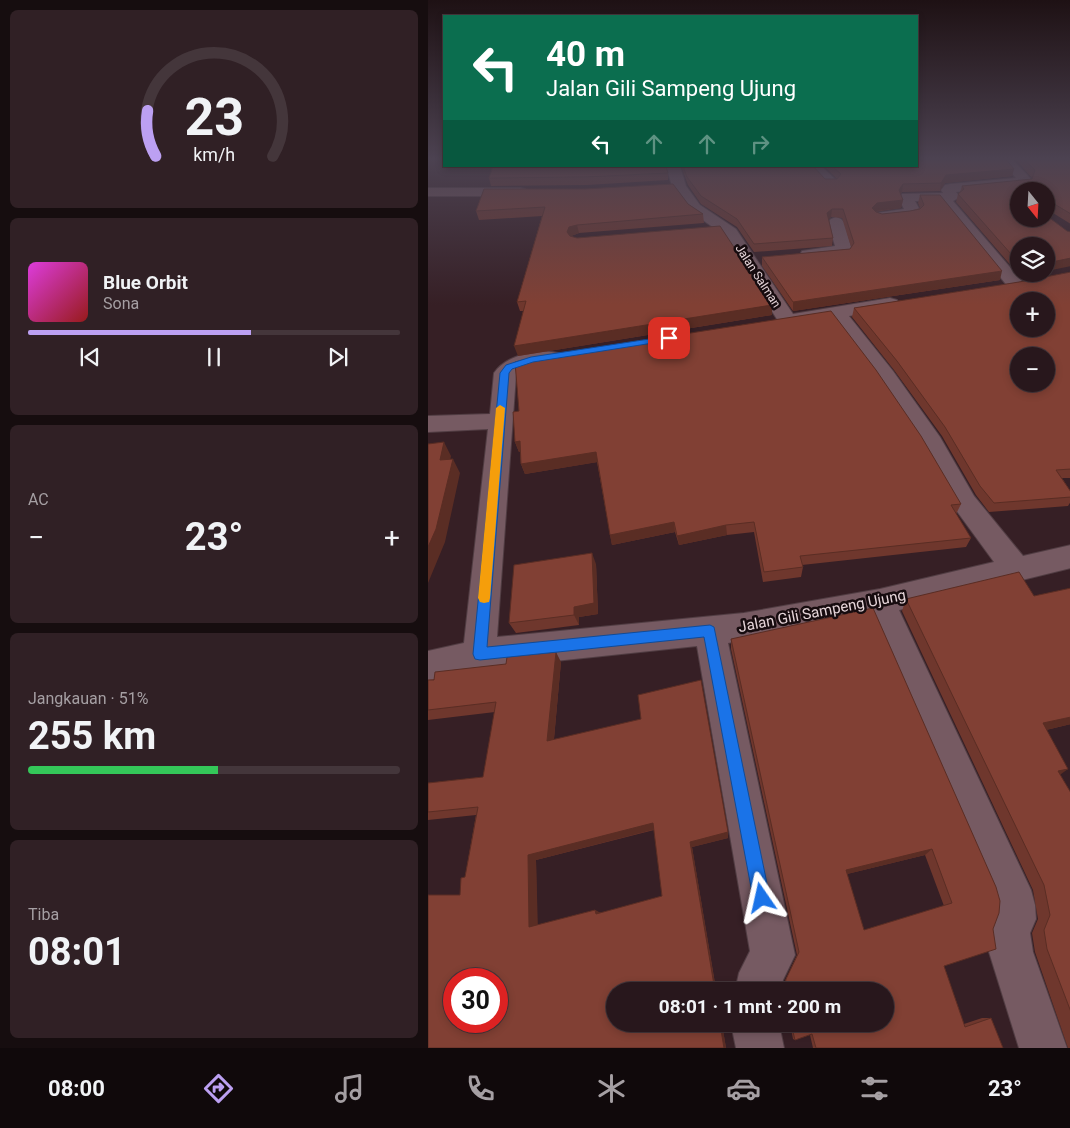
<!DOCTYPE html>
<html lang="id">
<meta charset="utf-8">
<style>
body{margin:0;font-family:Roboto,sans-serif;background:#302025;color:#f1f3f6;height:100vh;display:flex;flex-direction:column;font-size:19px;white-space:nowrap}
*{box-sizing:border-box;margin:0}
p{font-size:16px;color:#a59fa3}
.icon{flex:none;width:28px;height:28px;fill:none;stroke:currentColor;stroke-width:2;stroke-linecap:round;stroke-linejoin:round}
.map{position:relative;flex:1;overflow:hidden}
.drawer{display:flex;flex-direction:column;gap:10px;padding:10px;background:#160d0f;width:428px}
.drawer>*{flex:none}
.hud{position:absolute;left:15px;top:15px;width:475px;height:152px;border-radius:0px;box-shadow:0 2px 8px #0003,0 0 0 1px #44363b;background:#0b6e4f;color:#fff;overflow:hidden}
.needle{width:32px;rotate:162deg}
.fabs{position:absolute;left:582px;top:182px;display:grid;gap:10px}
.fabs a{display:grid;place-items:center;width:45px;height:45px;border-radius:50%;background:#28171c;box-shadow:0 2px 8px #0003,0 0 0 1px #44363b;font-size:25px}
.speed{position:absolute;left:15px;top:968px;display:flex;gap:10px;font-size:25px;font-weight:700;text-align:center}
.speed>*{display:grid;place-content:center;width:65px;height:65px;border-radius:50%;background:#28171c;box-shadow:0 2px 8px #0003,0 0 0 1px #44363b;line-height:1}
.speed .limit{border:8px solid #d22;background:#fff;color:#111}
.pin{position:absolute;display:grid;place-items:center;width:42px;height:42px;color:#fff;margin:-21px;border-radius:10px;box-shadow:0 2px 8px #0006}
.me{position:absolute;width:55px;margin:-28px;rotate:349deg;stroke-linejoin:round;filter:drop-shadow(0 0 4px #0008)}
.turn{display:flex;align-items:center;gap:18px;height:105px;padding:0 20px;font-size:22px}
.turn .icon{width:65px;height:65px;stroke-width:2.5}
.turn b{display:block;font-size:35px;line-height:42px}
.lanes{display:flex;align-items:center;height:48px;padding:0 20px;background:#0003;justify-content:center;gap:25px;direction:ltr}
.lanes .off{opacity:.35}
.big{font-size:38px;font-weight:700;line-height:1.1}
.drawer .card{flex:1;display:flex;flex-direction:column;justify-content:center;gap:8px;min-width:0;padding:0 18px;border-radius:8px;background:#302025}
.drawer .dial{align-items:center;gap:0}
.dial svg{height:130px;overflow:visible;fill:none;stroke:#44363b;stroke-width:7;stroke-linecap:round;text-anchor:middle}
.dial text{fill:#f1f3f6;stroke:none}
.song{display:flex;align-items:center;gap:15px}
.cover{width:60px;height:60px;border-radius:8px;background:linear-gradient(135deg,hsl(300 70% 55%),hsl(0 70% 35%))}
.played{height:5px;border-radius:2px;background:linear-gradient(90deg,#bca0f2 60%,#44363b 60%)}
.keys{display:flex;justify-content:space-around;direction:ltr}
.heat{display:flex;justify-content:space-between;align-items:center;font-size:28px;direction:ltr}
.charge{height:8px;border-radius:4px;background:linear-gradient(90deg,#34c759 51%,#44363b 0)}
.trip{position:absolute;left:178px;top:982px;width:288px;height:50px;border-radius:25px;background:#28171c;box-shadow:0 2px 8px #0003,0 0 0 1px #44363b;font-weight:700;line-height:50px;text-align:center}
.tabs{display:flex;height:80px;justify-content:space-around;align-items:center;background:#10090b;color:#a59fa3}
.tabs .icon{width:35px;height:35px}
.tabs .active{color:#bca0f2}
.tabs b{font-size:22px;color:#f1f3f6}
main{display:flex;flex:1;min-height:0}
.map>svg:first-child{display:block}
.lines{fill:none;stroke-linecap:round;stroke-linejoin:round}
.minor-casing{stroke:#513d43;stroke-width:2}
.minor{fill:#765a62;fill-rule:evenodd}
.wall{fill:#6f372d;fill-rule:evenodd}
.shaded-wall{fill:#5a2d24}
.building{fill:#814034;stroke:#5a2d24;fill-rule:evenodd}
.route{fill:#1a73e8;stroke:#114b97}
.slow{fill:#f59e0b}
.labels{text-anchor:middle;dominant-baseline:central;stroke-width:5;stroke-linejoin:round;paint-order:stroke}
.far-street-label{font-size:12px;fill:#e6d5d9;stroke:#170c0f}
.street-label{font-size:15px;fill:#e6d5d9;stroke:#170c0f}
</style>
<main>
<section class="drawer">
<div class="card dial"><svg viewBox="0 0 100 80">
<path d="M14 69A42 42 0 1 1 86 69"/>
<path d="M14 69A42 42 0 0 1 9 41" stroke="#bca0f2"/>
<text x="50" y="56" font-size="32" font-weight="700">23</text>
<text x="50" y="72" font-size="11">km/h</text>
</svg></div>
<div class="card">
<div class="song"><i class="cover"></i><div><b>Blue Orbit</b><p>Sona</p></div></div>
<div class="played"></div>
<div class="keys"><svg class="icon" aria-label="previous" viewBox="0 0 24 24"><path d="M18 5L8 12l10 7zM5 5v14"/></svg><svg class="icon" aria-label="pause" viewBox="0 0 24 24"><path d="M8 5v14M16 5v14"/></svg><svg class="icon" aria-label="next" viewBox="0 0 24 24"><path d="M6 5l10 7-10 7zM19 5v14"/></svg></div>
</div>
<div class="card"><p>AC</p>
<div class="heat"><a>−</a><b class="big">23°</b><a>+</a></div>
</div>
<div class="card"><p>Jangkauan · 51%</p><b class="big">255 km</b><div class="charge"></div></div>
<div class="card"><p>Tiba</p><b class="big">08:01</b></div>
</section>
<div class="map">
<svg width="643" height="1048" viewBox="0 0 643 1048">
<rect width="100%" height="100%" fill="#361f25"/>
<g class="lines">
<defs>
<path id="minor" d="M570 158H583L603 179 601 185 528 192 532 197 525 201 593 280 596 284 593 288 587 289 581 288 511 201H487L493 212 490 215C478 218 460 222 448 219L445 216 448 213 476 209 471 199 474 194 515 193 513 190 517 185 522 184 588 178Z
M238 166H252L258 186 272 205 308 229 365 314 462 298 469 300 471 304 469 308 421 316 465 371 512 437 546 496 595 556 643 545V568L471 610 603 890 607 905 608 919 602 933 605 952 639 1048H591L561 952 558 932 564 917 565 905 561 891 443 617 300 643 367 955 355 980 353 991H307L311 973 322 951 269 646 51 669 0 681V651L36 643 60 429 0 432V416L62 414 66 373C78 355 110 348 130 353L133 357 130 361 104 366 88 375 69 637 316 613 452 589 566 562 528 510 492 445 448 379 404 319 359 326 352 324 296 235 262 211 244 186Z
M379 166H393L410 182 408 185H398Z
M0 188H92L97 189 99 192 97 195 92 196H0Z
M408 217 413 219 416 222 424 250 422 254 380 260 374 259 372 255 374 251 407 246 400 222 403 219Z
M303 1024H351L356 1048H308Z"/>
</defs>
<use href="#minor" class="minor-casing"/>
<use href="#minor" class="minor"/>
</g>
<path class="wall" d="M586 158H643V224L625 213 619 212V213V191L591 246V274H603L592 276 528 202 530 194 532 192 534 186 604 179V178Z
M253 166H385L397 179H409L396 166H489L586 169 584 176 517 183 512 191 474 192 472 194 475 200 473 208 447 212 454 214 482 211 492 208 490 203 492 195 572 280 365 311 334 266V257L422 249 423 247 414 218 403 217 401 219 405 238 404 246 326 252 309 227 273 204 260 185Z
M240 173V180L159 185 63 186 61 178Z
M56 189 260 204 275 214 276 223 151 233 143 236 344 315 90 356 95 311H92L89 302 114 216 51 220 48 211Z
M643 272V478H634L643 492V501L640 506 561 512 548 495 514 436 466 370 424 317 426 308 591 282Z
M87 442 533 504 528 514 543 538 538 547 374 565 375 567 373 577 335 582 326 532 299 535 251 545 247 532 184 545 169 462 97 474 93 464 92 451 91 452Z
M168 564 170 614 151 617V625L88 633 81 623Z
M643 588V724L618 730 632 775 643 793V1048H640L607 952 604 933 610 919 605 890 474 611 478 599 606 596Z
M303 639 568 887 516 966 536 1024 554 1018H563L575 1048H385L382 1035 367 1040 365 1039 362 1024H456V991H355L357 981 369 955 303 649ZM497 855 516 906 436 930 419 874Z
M133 662 126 739 300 832V838L264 847 298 1048H0L32 895 37 877 48 815 0 820V783L55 777 67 712 0 720V680ZM226 830 234 896 172 913 167 910 109 925 108 860Z"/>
<path class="shaded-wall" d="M586 169 584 176 517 183 512 191 513 183 518 175Z
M475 184 474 192 469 198 471 190Z
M475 200 473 208 448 211 443 216 444 208 449 203Z
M404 209 403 217 399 221V213Z
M149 225 151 233 143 236 141 241 139 232 141 227Z
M643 258V266L619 271V263Z
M574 271 572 280 365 311V302Z
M593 274H603L592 276Z
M344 305V315L90 356 86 346Z
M92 441 96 451 91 452 87 442Z
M16 442 23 456 19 474 12 460Z
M168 452 170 462 97 474 93 464Z
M25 459 32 473 17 542 0 583V547Z
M246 522 247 532 184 545 182 535Z
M298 525 299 535 251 545 249 536Z
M164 553 168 564 170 614 151 617V625L146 615V607Z
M128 652 133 662 125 749 119 741Z
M643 717V724L605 733 615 723Z
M640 769 629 777 630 771Z
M225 823 228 829 108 860 110 931 101 927 100 855Z
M300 832V838L264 847 288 991H287L262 842Z
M504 849 497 855 415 875 418 870Z
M167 910 173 913 168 914Z
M292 1024H294L298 1048H296Z"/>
<path class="building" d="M489 158H577L586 169 518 175 513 183 475 184 471 190 475 200 449 203 444 208 448 212 454 214 482 211 492 209 496 205 492 195H512L574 271 365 302 334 257 422 249 426 243 415 209H404L399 213 405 238 326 244 309 219 273 196 259 177 255 166H385L397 179H409L413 174 404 166H489Z
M595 158H643V214L628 205 621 203 620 209H619V191H591V219H619V216L639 231 643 232V258L619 263V246H591V263L530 194 536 189 534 186 604 179 607 170Z
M65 166H238L240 173 157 177 61 178Z
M245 184 260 204 275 214 149 225 141 227 139 232 142 236 149 238 292 226 344 305 86 346 98 301 89 302 117 207 48 211 56 189H157Z
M643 272V469L628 470 643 492V497L566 503 552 486 517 427 469 361 426 308 591 282ZM591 301H619V329H591ZM591 356H619V384H591Z
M403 311 448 370 493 436 533 504 523 505 543 538 372 556 375 567 336 572 326 522 298 525 249 536 246 522 182 535 168 452 93 464 92 441 87 442 85 412 91 411 87 362 103 358Z
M16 442 12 460 25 459 8 529 0 547V444Z
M164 553 166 603 146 607V615L81 623 86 565Z
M591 572 606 596 643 588V717L615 723 640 769 630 771 643 793V1012L619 949 616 930 622 915 616 885 478 599Z
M445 608 568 887 572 901 571 913 565 929 568 949 516 966 537 1027 563 1018 575 1048H388L384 1034 367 1040 363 1024H456V991H356L358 979 371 952 303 639ZM504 849 524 903 436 930 418 870Z
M128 652 119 741 213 719 210 695 273 680 300 832 262 842 287 991H186V1024H292L296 1048H0V895H32L33 878 37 877 50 807 0 812V783L55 777 68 702 0 710V680H6L7 672 78 664 79 657ZM225 823 234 896 168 914 167 910 101 927 100 855ZM26 979H69V1021H26Z"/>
<linearGradient id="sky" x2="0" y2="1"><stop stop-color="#1e1114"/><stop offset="0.52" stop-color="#4c4251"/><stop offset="1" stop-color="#4c4251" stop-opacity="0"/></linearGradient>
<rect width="643" height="305" fill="url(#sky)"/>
<path class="route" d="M241 336 244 337V340L105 362 84 369 81 373 59 647 282 625 286 627 342 898 340 904 334 907 327 904 325 898 276 637 52 660 47 659 45 654 72 373 78 365 103 357Z"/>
<path class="slow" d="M72 405 77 408 62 598 61 602 56 603 52 602 50 598 68 408Z"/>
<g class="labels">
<g class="far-street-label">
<text transform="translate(330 276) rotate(57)">Jalan Salman</text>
</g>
<g class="street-label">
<text transform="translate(394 611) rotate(-11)">Jalan Gili Sampeng Ujung</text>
</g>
</g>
</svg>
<div class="fabs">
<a><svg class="needle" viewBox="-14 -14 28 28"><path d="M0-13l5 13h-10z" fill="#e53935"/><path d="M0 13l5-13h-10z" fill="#a59fa3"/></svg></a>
<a><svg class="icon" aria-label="layers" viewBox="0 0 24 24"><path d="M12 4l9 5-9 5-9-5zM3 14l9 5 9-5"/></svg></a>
<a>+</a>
<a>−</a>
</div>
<div class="speed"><div class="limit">30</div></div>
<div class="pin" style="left:241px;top:338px;background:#d93025"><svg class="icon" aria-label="arrive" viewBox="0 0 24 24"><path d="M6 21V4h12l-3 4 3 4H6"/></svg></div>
<svg class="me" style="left:334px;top:898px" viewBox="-20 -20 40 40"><path d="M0-17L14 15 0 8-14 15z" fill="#1a73e8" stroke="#fff" stroke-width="4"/></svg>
<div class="trip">08:01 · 1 mnt · 200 m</div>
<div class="hud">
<div class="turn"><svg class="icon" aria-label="left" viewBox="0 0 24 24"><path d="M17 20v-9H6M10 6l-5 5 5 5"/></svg><div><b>40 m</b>Jalan Gili Sampeng Ujung</div></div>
<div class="lanes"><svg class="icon" aria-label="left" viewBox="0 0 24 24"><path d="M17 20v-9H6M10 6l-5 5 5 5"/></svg><svg class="icon off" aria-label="ahead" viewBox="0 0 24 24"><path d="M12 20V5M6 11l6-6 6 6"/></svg><svg class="icon off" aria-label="ahead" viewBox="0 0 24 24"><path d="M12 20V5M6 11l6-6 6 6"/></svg><svg class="icon off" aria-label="right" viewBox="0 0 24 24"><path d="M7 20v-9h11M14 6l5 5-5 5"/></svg></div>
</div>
</div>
</main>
<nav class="tabs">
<b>08:00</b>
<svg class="icon active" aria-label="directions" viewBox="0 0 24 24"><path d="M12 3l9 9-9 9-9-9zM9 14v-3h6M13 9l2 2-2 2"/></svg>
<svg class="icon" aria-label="music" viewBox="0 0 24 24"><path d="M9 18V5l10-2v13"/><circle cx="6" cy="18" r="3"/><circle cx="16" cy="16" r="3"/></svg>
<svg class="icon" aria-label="phone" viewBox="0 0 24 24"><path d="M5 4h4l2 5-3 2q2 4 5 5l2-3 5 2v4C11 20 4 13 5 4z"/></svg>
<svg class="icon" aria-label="climate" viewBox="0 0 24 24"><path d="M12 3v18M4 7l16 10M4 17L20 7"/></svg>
<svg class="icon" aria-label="car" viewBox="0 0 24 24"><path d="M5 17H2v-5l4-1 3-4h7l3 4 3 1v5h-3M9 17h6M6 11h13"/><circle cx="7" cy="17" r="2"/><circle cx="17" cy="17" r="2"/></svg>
<svg class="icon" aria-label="filters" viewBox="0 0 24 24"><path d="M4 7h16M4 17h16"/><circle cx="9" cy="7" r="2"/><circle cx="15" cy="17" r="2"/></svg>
<b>23°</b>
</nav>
